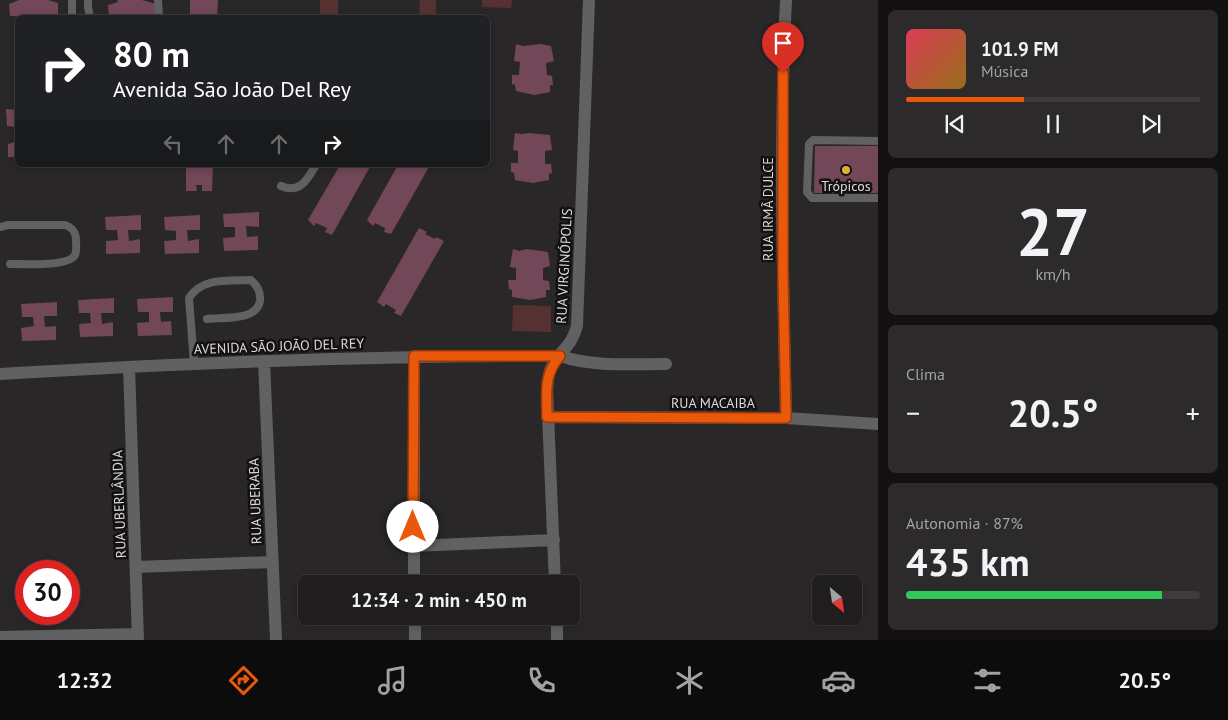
<!DOCTYPE html>
<html lang="pt">
<meta charset="utf-8">
<style>
body{margin:0;font-family:"PT Sans",sans-serif;background:#2d2a2c;color:#f1f3f6;height:100vh;display:flex;flex-direction:column;font-size:19px;white-space:nowrap}
*{box-sizing:border-box;margin:0}
p{font-size:16px;color:#a2a2a4}
.icon{flex:none;width:28px;height:28px;fill:none;stroke:currentColor;stroke-width:2;stroke-linecap:round;stroke-linejoin:round}
.map{position:relative;flex:1;overflow:hidden}
.panel{display:flex;flex-direction:column;gap:10px;padding:10px;background:#121011;width:350px}
.panel>*{flex:none}
.hud{position:absolute;left:15px;top:15px;width:475px;height:152px;border-radius:8px;box-shadow:0 2px 8px #0003,0 0 0 1px #3d3b3d;background:#202124;color:#fff;overflow:hidden}
.needle{width:32px;rotate:151deg}
.fabs{position:absolute;left:812px;top:575px;display:grid;gap:10px}
.fabs a{display:grid;place-items:center;width:50px;height:50px;border-radius:8px;background:#201d1f;box-shadow:0 2px 8px #0003,0 0 0 1px #3d3b3d;font-size:25px}
.speed{position:absolute;left:15px;top:560px;display:flex;gap:10px;font-size:25px;font-weight:700;text-align:center}
.speed>*{display:grid;place-content:center;width:65px;height:65px;border-radius:50%;background:#201d1f;box-shadow:0 2px 8px #0003,0 0 0 1px #3d3b3d;line-height:1}
.speed .limit{border:8px solid #d22;background:#fff;color:#111}
.pin{position:absolute;display:grid;place-items:center;width:42px;height:42px;color:#fff;margin:-51px -21px;border-radius:50% 50% 50% 0;rotate:-45deg;box-shadow:0 0 5px #0007}
.pin .icon{rotate:45deg}
.me{position:absolute;width:55px;margin:-28px;rotate:0deg;stroke-linejoin:round;filter:drop-shadow(0 0 4px #0008)}
.turn{display:flex;align-items:center;gap:18px;height:105px;padding:0 15px;font-size:22px}
.turn .icon{width:65px;height:65px;stroke-width:2.5}
.turn b{display:block;font-size:35px;line-height:42px}
.lanes{display:flex;align-items:center;height:48px;padding:0 15px;background:#0003;justify-content:center;gap:25px;direction:ltr}
.lanes .off{opacity:.35}
.big{font-size:38px;font-weight:700;line-height:1.1}
.panel .widget{flex:1;display:flex;flex-direction:column;justify-content:center;gap:8px;min-width:0;padding:0 18px;border-radius:8px;background:#2d2a2c}
.panel .dial{align-items:center;gap:0}
.dial b{font-size:65px;line-height:1}
.song{display:flex;align-items:center;gap:15px}
.cover{width:60px;height:60px;border-radius:8px;background:linear-gradient(135deg,hsl(350 70% 55%),hsl(40 70% 35%))}
.played{height:5px;border-radius:2px;background:linear-gradient(90deg,#ea580c 40%,#3d3b3d 40%)}
.keys{display:flex;justify-content:space-around;direction:ltr}
.heat{display:flex;justify-content:space-between;align-items:center;font-size:28px;direction:ltr}
.charge{height:8px;border-radius:4px;background:linear-gradient(90deg,#34c759 87%,#3d3b3d 0)}
.trip{position:absolute;left:298px;top:575px;width:282px;height:50px;border-radius:8px;background:#201d1f;box-shadow:0 2px 8px #0003,0 0 0 1px #3d3b3d;font-weight:700;line-height:50px;text-align:center}
.tab-bar{display:flex;height:80px;justify-content:space-around;align-items:center;background:#0d0c0c;color:#a2a2a4}
.tab-bar .icon{width:35px;height:35px}
.tab-bar .active{color:#ea580c}
.tab-bar b{font-size:22px;color:#f1f3f6}
main{display:flex;flex:1;min-height:0}
.map>svg:first-child{display:block}
.green{fill:#563132}
.building{fill:#724758}
.lines{fill:none;stroke-linecap:round;stroke-linejoin:round}
.lane{stroke:#616062;stroke-width:8}
.street{stroke:#616062;stroke-width:12}
.route-casing{stroke:#983908;stroke-width:12}
.route{stroke:#ea580c;stroke-width:9}
.poi-dot{fill:#e1af34;stroke:#121011;stroke-width:2}
.labels{text-anchor:middle;dominant-baseline:central;stroke-width:5;stroke-linejoin:round;paint-order:stroke}
.poi-label{font-size:14px;fill:#dcd9db;stroke:#121011}
.street-label{font-size:14px;fill:#dcd9db;stroke:#121011}
</style>
<main>
<div class="map">
<svg width="878" height="640" viewBox="0 0 878 640">
<rect width="100%" height="100%" fill="#2a2729"/>
<path class="green" d="M320 0H338V17H320Z
M420 0H436V17H419Z
M482 0H512L511 8 482 7Z
M513 305 551 306V332L512 331Z"/>
<path class="building" d="M19 0H48L58 3V17L10 16 9 4Z
M117 0H142L156 4 157 18 109 17 108 5 118 2Z
M190 0H218L217 18H190Z
M516 44 523 46 541 44 551 46 554 61 546 63 547 75 552 76 553 85H550V92L534 95 516 91 515 85 512 84V75H519L520 62 514 61Z
M6 109 18 110V127L7 126Z
M515 133 522 134 529 133 550 135 552 150 545 151V164H551L552 174 549 173V180L533 183 515 180 514 173 511 172V163H518V151L513 150Z
M18 141V157H8V144Z
M815 146H878V193H814Z
M186 165H213L212 191H202V185H196L197 191H186Z
M340 165H371L332 235 325 232 327 228 316 223 314 226 308 220Z
M398 165H430L391 234 384 232 385 228 375 223 373 226 367 220Z
M259 212V227L246 226 247 237 258 236V250L224 251 223 238 235 237V227H224L223 214Z
M141 215V230H128L129 241 140 239V253L106 254V241L118 240 117 230H106L105 217Z
M200 215V230H187L188 241 199 239V253L165 254 164 241 176 240V231L165 230 164 217Z
M419 228 427 232 425 234 435 239 436 237 444 241 401 316 394 313 396 310 386 304 384 307 377 302Z
M513 249 519 251 527 249 548 252 550 266 543 268V280L549 281 550 290H546V297L530 300 512 297V290L509 289 508 280H516V268L510 267Z
M173 297V312H160L161 322 171 321 172 335 138 336 137 323 149 322V312H138L137 299Z
M114 298V313H101L102 324 113 322V336L80 337 79 324 91 323 90 313H79L78 300Z
M57 302V316H44L45 327 56 326V340L22 341 21 328 34 326 33 317H22L21 304Z"/>
<g class="lines">
<path class="lane" d="M88 0V7L90 18
M158 0 159 18
M72 18V0
M878 141 813 140 809 144 807 192 812 198H878
M281 186C300 194 307 180 316 165
M0 227 8 225H65C72 227 76 233 76 240 76 245 77 251 75 255 69 267 23 264 10 264
M194 364 189 298C202 277 229 281 251 280 257 286 261 291 260 301 257 321 223 317 207 319"/>
<path class="street" d="M414 356V584
M264 361 276 640
M129 367 138 640
M0 374C187 363 373 355 560 356 594 367 630 364 666 364
M547 417 786 418 878 424
M786 418C783 279 779 139 786 0
M413 546 554 540
M136 567 272 562
M555 584 547 389C548 381 548 373 552 366 561 349 571 348 577 326L589 0
M415 616V640
M557 616V640
M0 637 138 634"/>
</g>
<g class="lines">
<defs>
<path id="route" d="M413 527 414 356H560C543 375 547 393 547 417L786 418 783 277V73"/>
</defs>
<use href="#route" class="route-casing"/>
<use href="#route" class="route"/>
</g>
<circle class="poi-dot" cx="846" cy="170" r="5"/>
<g class="labels">
<g class="poi-label">
<text x="846" y="186">Trópicos</text>
</g>
<g class="street-label">
<text transform="translate(768 209) rotate(-90)">RUA IRMÃ DULCE</text>
<text transform="translate(564 266) rotate(-87)">RUA VIRGINÓPOLIS</text>
<text transform="translate(279 346) rotate(-2)">AVENIDA SÃO JOÃO DEL REY</text>
<text x="713" y="403">RUA MACAIBA</text>
<text transform="translate(255 501) rotate(-92)">RUA UBERABA</text>
<text transform="translate(119 504) rotate(-92)">RUA UBERLÂNDIA</text>
</g>
</g>
</svg>
<div class="fabs">
<a><svg class="needle" viewBox="-14 -14 28 28"><path d="M0-13l5 13h-10z" fill="#e53935"/><path d="M0 13l5-13h-10z" fill="#a2a2a4"/></svg></a>
</div>
<div class="speed"><div class="limit">30</div></div>
<div class="pin" style="left:783px;top:73px;background:#d93025"><svg class="icon" aria-label="arrive" viewBox="0 0 24 24"><path d="M6 21V4h12l-3 4 3 4H6"/></svg></div>
<svg class="me" style="left:413px;top:527px" viewBox="-20 -20 40 40"><circle r="19" fill="#fff"/><path d="M0-13L10 11 0 6-10 11z" fill="#ea580c"/></svg>
<div class="trip">12:34 · 2 min · 450 m</div>
<div class="hud">
<div class="turn"><svg class="icon" aria-label="right" viewBox="0 0 24 24"><path d="M7 20v-9h11M14 6l5 5-5 5"/></svg><div><b>80 m</b>Avenida São João Del Rey</div></div>
<div class="lanes"><svg class="icon off" aria-label="left" viewBox="0 0 24 24"><path d="M17 20v-9H6M10 6l-5 5 5 5"/></svg><svg class="icon off" aria-label="ahead" viewBox="0 0 24 24"><path d="M12 20V5M6 11l6-6 6 6"/></svg><svg class="icon off" aria-label="ahead" viewBox="0 0 24 24"><path d="M12 20V5M6 11l6-6 6 6"/></svg><svg class="icon" aria-label="right" viewBox="0 0 24 24"><path d="M7 20v-9h11M14 6l5 5-5 5"/></svg></div>
</div>
</div>
<section class="panel">
<div class="widget">
<div class="song"><i class="cover"></i><div><b>101.9 FM</b><p>Música</p></div></div>
<div class="played"></div>
<div class="keys"><svg class="icon" aria-label="previous" viewBox="0 0 24 24"><path d="M18 5L8 12l10 7zM5 5v14"/></svg><svg class="icon" aria-label="pause" viewBox="0 0 24 24"><path d="M8 5v14M16 5v14"/></svg><svg class="icon" aria-label="next" viewBox="0 0 24 24"><path d="M6 5l10 7-10 7zM19 5v14"/></svg></div>
</div>
<div class="widget dial"><b>27</b><p>km/h</p></div>
<div class="widget"><p>Clima</p>
<div class="heat"><a>−</a><b class="big">20.5°</b><a>+</a></div>
</div>
<div class="widget"><p>Autonomia · 87%</p><b class="big">435 km</b><div class="charge"></div></div>
</section>
</main>
<nav class="tab-bar">
<b>12:32</b>
<svg class="icon active" aria-label="directions" viewBox="0 0 24 24"><path d="M12 3l9 9-9 9-9-9zM9 14v-3h6M13 9l2 2-2 2"/></svg>
<svg class="icon" aria-label="music" viewBox="0 0 24 24"><path d="M9 18V5l10-2v13"/><circle cx="6" cy="18" r="3"/><circle cx="16" cy="16" r="3"/></svg>
<svg class="icon" aria-label="phone" viewBox="0 0 24 24"><path d="M5 4h4l2 5-3 2q2 4 5 5l2-3 5 2v4C11 20 4 13 5 4z"/></svg>
<svg class="icon" aria-label="climate" viewBox="0 0 24 24"><path d="M12 3v18M4 7l16 10M4 17L20 7"/></svg>
<svg class="icon" aria-label="car" viewBox="0 0 24 24"><path d="M5 17H2v-5l4-1 3-4h7l3 4 3 1v5h-3M9 17h6M6 11h13"/><circle cx="7" cy="17" r="2"/><circle cx="17" cy="17" r="2"/></svg>
<svg class="icon" aria-label="filters" viewBox="0 0 24 24"><path d="M4 7h16M4 17h16"/><circle cx="9" cy="7" r="2"/><circle cx="15" cy="17" r="2"/></svg>
<b>20.5°</b>
</nav>
